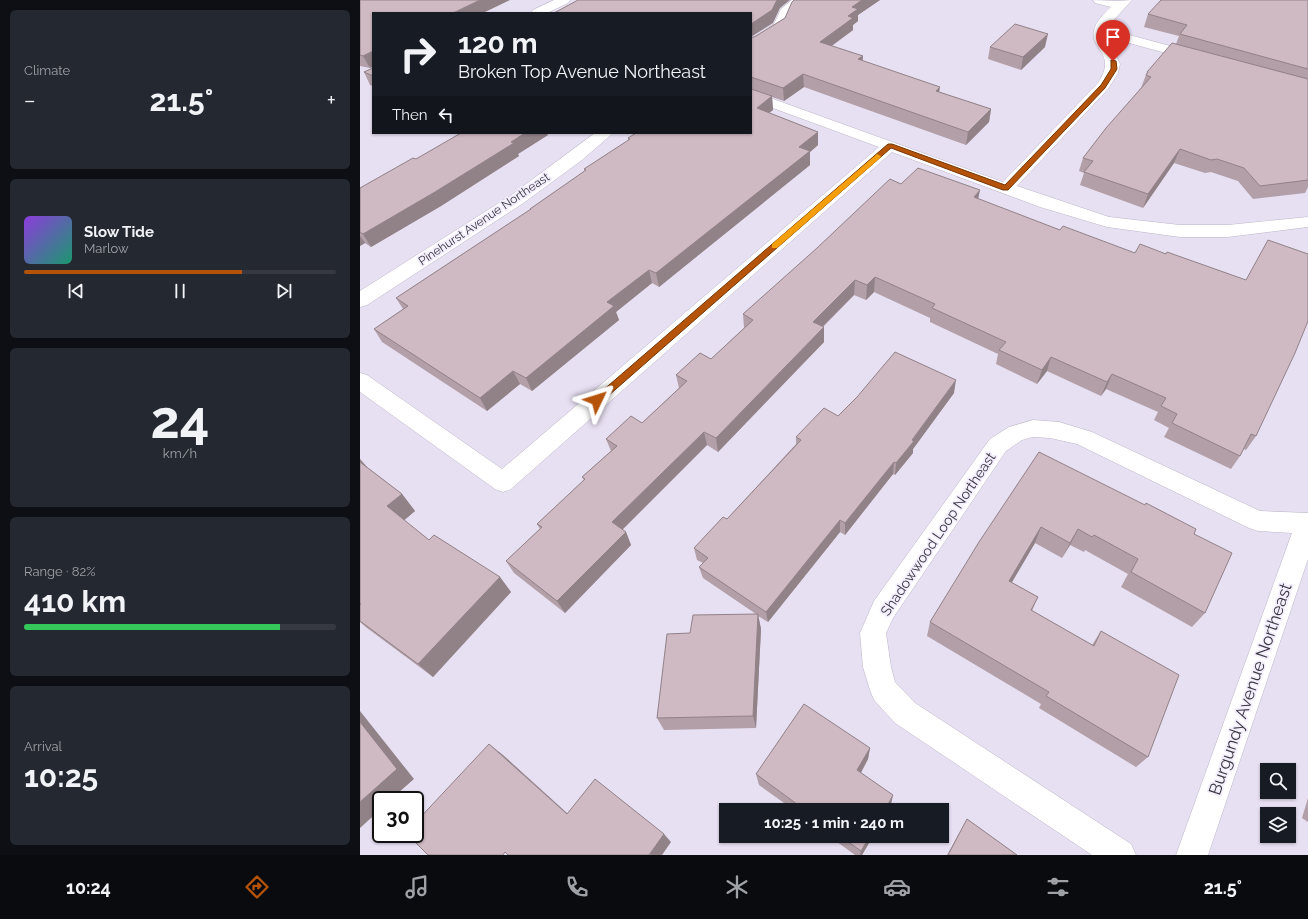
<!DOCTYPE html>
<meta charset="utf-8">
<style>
body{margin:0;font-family:Raleway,sans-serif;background:#242831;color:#f1f3f6;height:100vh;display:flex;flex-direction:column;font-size:15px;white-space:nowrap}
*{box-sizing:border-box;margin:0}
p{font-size:13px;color:#9ea1a6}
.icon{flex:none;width:22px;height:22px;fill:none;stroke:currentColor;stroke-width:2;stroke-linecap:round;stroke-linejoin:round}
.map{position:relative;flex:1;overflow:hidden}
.details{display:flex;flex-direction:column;gap:10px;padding:10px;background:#0d0f14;width:360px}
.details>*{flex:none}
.guide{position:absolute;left:12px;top:12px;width:380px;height:122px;border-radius:0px;box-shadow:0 1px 3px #0004;background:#171b24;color:#f1f3f6;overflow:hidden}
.controls{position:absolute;left:900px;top:763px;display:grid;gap:8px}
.controls a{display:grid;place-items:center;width:36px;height:36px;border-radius:0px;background:#171b24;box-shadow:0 1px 3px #0004;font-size:20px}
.speed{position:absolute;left:12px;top:791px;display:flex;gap:8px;font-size:20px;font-weight:700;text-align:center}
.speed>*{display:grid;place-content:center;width:52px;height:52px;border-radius:50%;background:#171b24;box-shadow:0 1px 3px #0004;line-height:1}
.speed .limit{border:2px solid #111;border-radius:6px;background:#fff;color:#111}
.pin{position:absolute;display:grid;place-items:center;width:34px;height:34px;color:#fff;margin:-41px -17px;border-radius:50% 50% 50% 0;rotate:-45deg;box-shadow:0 0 4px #0007}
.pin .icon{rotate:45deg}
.me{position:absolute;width:44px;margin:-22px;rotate:49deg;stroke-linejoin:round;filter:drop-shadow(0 0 3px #0008)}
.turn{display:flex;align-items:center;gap:14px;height:84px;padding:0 20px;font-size:18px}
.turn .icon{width:52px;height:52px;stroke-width:2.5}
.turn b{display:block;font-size:28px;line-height:34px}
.then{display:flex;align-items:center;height:38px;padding:0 20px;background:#0003;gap:8px;font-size:15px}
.big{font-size:30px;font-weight:700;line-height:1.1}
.details .tile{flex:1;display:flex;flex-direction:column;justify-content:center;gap:6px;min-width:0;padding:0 14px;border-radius:6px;background:#242831}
.details .dial{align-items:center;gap:0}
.dial b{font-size:52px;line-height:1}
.song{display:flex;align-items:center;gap:12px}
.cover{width:48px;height:48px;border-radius:6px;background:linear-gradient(135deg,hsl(270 70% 55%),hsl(160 70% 35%))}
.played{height:4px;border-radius:2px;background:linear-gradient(90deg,#b45309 70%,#363941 70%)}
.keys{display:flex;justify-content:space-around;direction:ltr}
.heat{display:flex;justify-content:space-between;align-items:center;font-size:22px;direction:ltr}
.charge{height:6px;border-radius:3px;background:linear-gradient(90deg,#34c759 82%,#363941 0)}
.trip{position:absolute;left:359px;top:803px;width:230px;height:40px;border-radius:0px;background:#171b24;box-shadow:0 1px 3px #0004;font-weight:700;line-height:40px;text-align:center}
.tabs{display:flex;height:64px;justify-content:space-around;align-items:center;background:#090b0e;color:#9ea1a6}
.tabs .icon{width:28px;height:28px}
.tabs .selected{color:#b45309}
.tabs b{font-size:18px;color:#f1f3f6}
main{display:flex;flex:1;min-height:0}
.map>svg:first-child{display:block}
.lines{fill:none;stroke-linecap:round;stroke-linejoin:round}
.street-casing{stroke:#bdb6c8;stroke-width:1}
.street{fill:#fff;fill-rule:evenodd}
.wall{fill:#b29fa7}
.shaded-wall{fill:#918288}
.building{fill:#cfb9c2;stroke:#918288}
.route{fill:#b45309;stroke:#753606}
.slow{fill:#f59e0b}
.labels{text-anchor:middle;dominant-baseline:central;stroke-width:3.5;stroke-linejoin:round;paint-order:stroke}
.far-street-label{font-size:12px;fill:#3a373e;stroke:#f3edfd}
.street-label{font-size:14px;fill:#3a373e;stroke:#f3edfd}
.near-street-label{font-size:17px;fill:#3a373e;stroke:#f3edfd}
</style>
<main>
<section class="details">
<div class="tile"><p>Climate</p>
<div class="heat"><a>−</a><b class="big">21.5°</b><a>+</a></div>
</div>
<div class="tile">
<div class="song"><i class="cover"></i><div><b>Slow Tide</b><p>Marlow</p></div></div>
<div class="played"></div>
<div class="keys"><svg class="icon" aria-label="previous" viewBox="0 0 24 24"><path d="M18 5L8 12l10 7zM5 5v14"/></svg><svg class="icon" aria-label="pause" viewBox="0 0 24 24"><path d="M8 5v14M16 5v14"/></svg><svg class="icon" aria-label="next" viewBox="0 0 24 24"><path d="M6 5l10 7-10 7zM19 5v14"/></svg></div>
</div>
<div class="tile dial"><b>24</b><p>km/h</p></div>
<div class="tile"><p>Range · 82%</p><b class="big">410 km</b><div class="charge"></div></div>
<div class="tile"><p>Arrival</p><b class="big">10:25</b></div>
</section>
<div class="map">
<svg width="948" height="855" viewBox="0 0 948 855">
<rect width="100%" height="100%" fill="#e7dff2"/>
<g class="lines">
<defs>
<path id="street" d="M194 0H210L208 3 187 13H171L173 10Z
M432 0 445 1 431 14 425 29 396 48 391 49V39L414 24 421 9Z
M733 0 758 1 772 0 752 22 747 29 840 54 842 57 840 60 835 61 747 37 760 64 758 73 748 89 657 186 749 217 820 225H868L948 217V227L868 237H820L747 227 680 207 532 152 151 489 143 492 135 489 0 392V373L7 375 142 469 519 147 391 100V91L643 182 738 83C758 53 729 49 734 30 736 21 745 13 751 7L735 3Z
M235 133H253L222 160 162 204 7 305 0 307V291L150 196Z
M673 420 699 422 732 432 900 511 948 513V559L848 855H816L932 533 898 531 889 528 717 444 690 438 673 437 662 440 646 451 533 618 526 633 531 667 535 682 555 703 771 844 776 855H732L535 723 514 700 510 690 503 667 500 633 514 601 630 439 649 427Z"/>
</defs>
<use href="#street" class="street-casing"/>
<use href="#street" class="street"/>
</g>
<path class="wall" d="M0 0 10 68 0 66Z
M434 0H520L498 15V21L493 25V30L472 46 503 56 502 61 579 92 631 109 629 122 606 145 444 87 424 101 412 97 413 110 409 113 458 132V145L450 152V165L299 287 292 283 256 312 259 320 172 391 160 384 127 411 22 342 14 329 43 309 36 298 170 210V209L225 171 224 169 268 141V138L391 133V38L396 36 425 18Z
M948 0V187L945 193 893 199 878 181 851 172 845 173 814 163 783 208 720 185 724 173 719 171 723 158 781 88 787 72 816 44 819 36 784 27 788 14Z
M630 47H685L661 70 628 59Z
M13 68V86L10 85 4 72Z
M188 135 158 154 159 156 81 206 11 247 5 243 0 246V188L56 159Z
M541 184 618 198 896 436 886 450 884 449 880 456 871 469 804 437 809 428 794 420 798 412 746 389 741 396 687 371 677 384 636 364 638 354 570 322V318L514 292 506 300 494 295 463 327 464 342 358 452 347 445 262 530 266 532 271 545 205 613 154 573 146 561 180 529 177 524 224 480 222 477 251 451 246 439 282 423 319 388 316 375 351 359 384 328 383 314Z
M594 393 553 449V453L535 475 533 474 485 535 480 532 408 622 398 616 401 629 396 728 304 730 297 718 330 633 396 614 343 578 339 567 343 563 337 560 334 548 367 519 436 444V437L478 416Z
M679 452 834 534 845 613 832 627 761 587 768 574 725 550 724 552 710 545 702 558 675 543 651 582 678 597 672 611 732 645 741 631 788 757 776 767 679 708 681 704 567 636 570 622Z
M0 459 8 468 42 494 55 511 44 520 69 540 140 577 151 592 73 677 7 628 0 622V605L1 604 0 603Z
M510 748 508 759 501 773 531 805 528 810H434L399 785 396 774Z
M948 798V822L942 818Z
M607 819 657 855H587Z
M469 836H513L502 855H495Z"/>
<path class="shaded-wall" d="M120 0H150L123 13H93Z
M417 0H430L420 8 413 23 391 37V24Z
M502 0H520L498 15V21L493 25V30L460 54V42L488 16 492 7Z
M688 34 685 47 661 70 663 57Z
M13 51V67L10 68 3 56Z
M503 56 502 68 498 59Z
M443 74 444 87 424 101 423 88Z
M580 87 578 100 576 91Z
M412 96 413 110 398 121 397 108Z
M631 109 629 122 606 145 608 132Z
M458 132V145L450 152V165L299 287 296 273 439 147Z
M165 133H187L188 135 158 154 159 156 81 206 11 247 3 234Z
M820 149 814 163 783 208 788 194Z
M620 190 617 205 614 197Z
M0 236 5 243 0 246Z
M289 270 292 283 256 312 259 320 172 391 166 378 247 302Z
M515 277 514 292 506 300 507 285Z
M495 280 494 295 453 336V322Z
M464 327V342L358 452 356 438Z
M691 357 687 371 677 384 682 370Z
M153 371 160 384 127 411 120 398Z
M752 374 746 389 741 396 747 382Z
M596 380 594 393 553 449V453L535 475 536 463Z
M344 432 347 445 257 535 252 522Z
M0 459 12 473 0 464Z
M534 462 533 474 485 535V523Z
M42 494 55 511 41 523 27 506Z
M480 520V532L408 622 406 612Z
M681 527 675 543 644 596 649 581Z
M718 529 710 545 702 558 710 543Z
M266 532 271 545 205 613 197 601Z
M140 577 151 592 73 677 58 664Z
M398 614 401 629 396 728 393 716Z
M0 711 54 779 30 800H21V809L0 828Z
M129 744 143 755 218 823 207 814Z
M510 748 508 759 496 781 497 770Z
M533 795 531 805 528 810H525Z
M304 834 311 842 302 855H289Z
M510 836H513L502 855H500L501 851Z"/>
<path class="building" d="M0 0H120L93 13H13V51L3 56 0 55Z
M218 0H417L412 10 391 24V13H194Z
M434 0H502L492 7 498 9 488 16 493 18 460 42 503 56 498 59 580 87 576 91 631 109 608 132 443 74 423 88 391 77V38L396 36 425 18 432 2Z
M801 0H948V69L820 34 827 25 788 14Z
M655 24 688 34 663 57 630 47Z
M812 43 948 79V180L900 186 884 168 857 159 851 160 820 149 788 194 724 172 733 161 723 158 746 128 791 77 786 75 788 72H787Z
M13 68V76L4 72Z
M391 89 412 96 397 108 458 132 439 147 450 151 296 273 289 270 247 302 254 306 166 378 153 371 120 398 14 329 48 306 36 298 171 209H170L226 170 224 169 270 139 268 138 276 133H391Z
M101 133H165L151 142 154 143 75 192 3 234 0 232V188L53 158 56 159Z
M558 168 620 190 614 197 700 230 703 226 775 253 780 244 806 254 807 252 886 280 908 240 948 254V321L935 353 896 436 891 434 880 456 812 423 817 414 801 406 806 398 752 374 747 382 691 357 682 370 639 350 646 342 572 308 575 304 515 277 507 285 495 280 453 322 464 327 356 438 344 432 252 522 266 532 197 601 146 561 182 527 177 524 225 479 222 477 257 446 246 439 271 416 282 423 327 381 316 375 340 353 351 359 393 320 383 314 457 248 530 179 541 184Z
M535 352 596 380 552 440 554 441 536 463 534 462 485 523 480 520 406 612 339 567 348 558 334 548 363 517 367 519 441 440 436 437 464 408 478 416 497 397Z
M679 452 785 505 786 503 836 529 834 534 872 553 845 613 771 572 778 559 734 535 732 537 718 529 710 543 681 527 649 581 678 597 671 610 734 646 741 631 819 675 788 757 686 696 689 692 570 622 619 542Z
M0 462 42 494 27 506 69 540 74 535 140 577 58 664 0 621V605L1 604 0 603Z
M398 614 393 716 297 718 307 634 330 633 333 615Z
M444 704 510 748 497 770 533 795 525 810H445L396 774Z
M0 722 37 769 0 802Z
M129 744 207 814 235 779 304 834 289 855H148L145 852 143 855H68L47 834H55V823Z
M607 819 657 855H588Z
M480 836H510L501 851Z"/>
<path class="route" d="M751 60 756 61 757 69 745 88 648 190H643L531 148 240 403H234L233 400 234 398 528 144H532L645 185 741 85 751 69Z"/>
<path class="slow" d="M517 154 521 156 520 158 417 248H412V244Z"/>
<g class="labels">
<g class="far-street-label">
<text transform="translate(124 219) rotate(-34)">Pinehurst Avenue Northeast</text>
</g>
<g class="street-label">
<text transform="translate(578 534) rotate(-56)">Shadowwood Loop Northeast</text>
</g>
<g class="near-street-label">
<text transform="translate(890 689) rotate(-71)">Burgundy Avenue Northeast</text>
</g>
</g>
</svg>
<div class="controls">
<a><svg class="icon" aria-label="search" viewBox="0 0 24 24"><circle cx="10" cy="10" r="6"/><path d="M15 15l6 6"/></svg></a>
<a><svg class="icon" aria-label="layers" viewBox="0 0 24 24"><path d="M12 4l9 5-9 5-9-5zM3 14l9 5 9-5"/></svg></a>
</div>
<div class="speed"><div class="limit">30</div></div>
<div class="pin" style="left:753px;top:61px;background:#d93025"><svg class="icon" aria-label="arrive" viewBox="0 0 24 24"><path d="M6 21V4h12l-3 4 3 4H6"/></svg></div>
<svg class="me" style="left:237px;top:400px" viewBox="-20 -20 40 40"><path d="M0-17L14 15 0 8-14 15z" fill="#b45309" stroke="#fff" stroke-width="4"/></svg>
<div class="trip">10:25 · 1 min · 240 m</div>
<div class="guide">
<div class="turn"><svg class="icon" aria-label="right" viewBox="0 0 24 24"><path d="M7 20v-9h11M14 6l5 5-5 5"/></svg><div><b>120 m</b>Broken Top Avenue Northeast</div></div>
<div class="then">Then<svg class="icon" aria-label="left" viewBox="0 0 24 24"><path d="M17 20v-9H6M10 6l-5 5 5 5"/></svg></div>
</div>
</div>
</main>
<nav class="tabs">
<b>10:24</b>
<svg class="icon selected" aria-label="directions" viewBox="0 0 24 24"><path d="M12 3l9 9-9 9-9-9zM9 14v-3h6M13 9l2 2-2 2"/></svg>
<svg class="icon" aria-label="music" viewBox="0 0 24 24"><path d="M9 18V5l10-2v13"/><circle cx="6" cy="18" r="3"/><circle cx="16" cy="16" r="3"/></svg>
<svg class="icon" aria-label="phone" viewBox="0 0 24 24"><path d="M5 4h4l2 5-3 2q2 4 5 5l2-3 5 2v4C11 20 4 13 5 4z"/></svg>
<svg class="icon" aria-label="climate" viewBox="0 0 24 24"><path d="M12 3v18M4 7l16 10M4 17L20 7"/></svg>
<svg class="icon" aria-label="car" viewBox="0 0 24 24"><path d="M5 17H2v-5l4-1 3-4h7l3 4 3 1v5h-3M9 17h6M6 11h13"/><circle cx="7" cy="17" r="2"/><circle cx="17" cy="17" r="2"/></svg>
<svg class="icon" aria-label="filters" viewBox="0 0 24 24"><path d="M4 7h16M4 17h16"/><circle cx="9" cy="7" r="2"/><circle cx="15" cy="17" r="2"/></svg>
<b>21.5°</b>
</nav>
